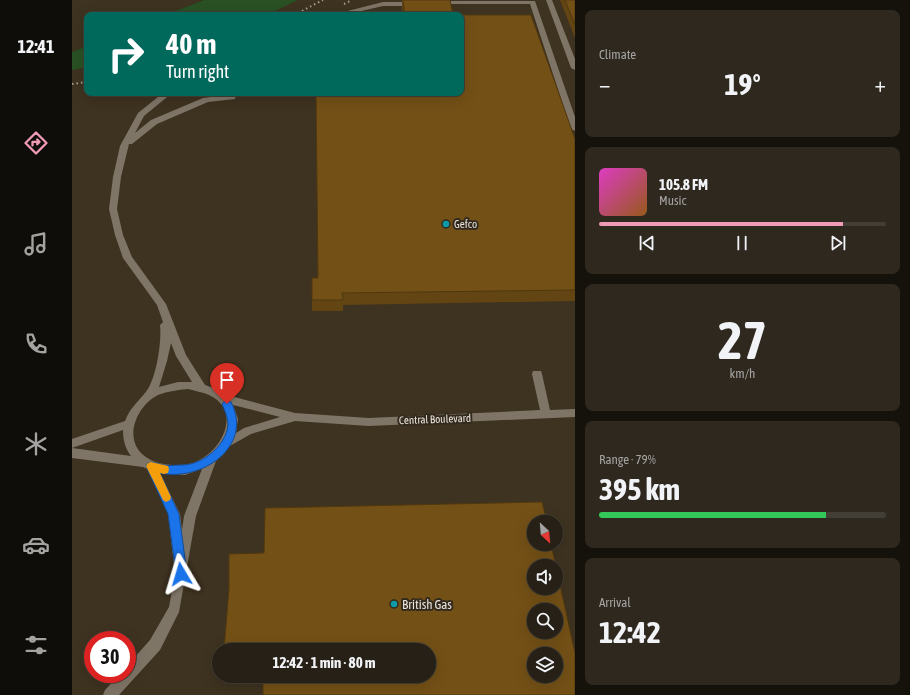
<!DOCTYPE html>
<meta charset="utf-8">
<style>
body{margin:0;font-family:"Asap Condensed",sans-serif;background:#2e281f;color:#f1f3f6;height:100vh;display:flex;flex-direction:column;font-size:15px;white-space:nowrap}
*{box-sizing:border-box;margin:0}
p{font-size:13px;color:#a4a3a1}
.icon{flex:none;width:22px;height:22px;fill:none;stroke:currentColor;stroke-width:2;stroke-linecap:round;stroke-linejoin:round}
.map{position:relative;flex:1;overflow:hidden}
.details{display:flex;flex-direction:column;gap:10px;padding:10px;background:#15120c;width:335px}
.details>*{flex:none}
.hud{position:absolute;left:12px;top:12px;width:380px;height:84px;border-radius:8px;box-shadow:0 4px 16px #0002,0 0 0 1px #423e35;background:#00695c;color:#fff;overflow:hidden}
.needle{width:26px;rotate:154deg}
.tools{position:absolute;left:455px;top:515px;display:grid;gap:8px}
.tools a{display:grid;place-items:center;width:36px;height:36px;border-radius:50%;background:#262016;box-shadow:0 4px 16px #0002,0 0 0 1px #423e35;font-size:20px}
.speed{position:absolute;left:12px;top:631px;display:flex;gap:8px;font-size:20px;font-weight:700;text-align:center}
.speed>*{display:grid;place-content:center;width:52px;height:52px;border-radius:50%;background:#262016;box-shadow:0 4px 16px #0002,0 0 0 1px #423e35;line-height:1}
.speed .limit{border:6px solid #d22;background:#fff;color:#111}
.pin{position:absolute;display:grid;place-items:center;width:34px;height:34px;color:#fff;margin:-41px -17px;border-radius:50% 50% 50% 0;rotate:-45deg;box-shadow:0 0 4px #0007}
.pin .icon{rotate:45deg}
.me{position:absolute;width:44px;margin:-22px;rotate:353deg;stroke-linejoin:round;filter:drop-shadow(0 0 3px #0008)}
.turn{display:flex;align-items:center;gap:14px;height:84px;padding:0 16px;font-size:18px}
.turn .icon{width:52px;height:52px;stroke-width:2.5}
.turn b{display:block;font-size:28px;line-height:34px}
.big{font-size:30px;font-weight:700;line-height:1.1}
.details .widget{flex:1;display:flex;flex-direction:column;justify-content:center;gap:6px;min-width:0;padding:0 14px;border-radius:8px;background:#2e281f}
.details .dial{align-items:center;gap:0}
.dial b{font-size:52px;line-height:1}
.song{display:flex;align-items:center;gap:12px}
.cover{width:48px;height:48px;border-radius:6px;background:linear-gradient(135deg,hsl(310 70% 55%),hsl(30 70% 35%))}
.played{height:4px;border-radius:2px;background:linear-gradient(90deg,#f09ab7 85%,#423e35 85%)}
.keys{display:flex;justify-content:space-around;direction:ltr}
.heat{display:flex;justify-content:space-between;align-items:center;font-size:22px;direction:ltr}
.charge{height:6px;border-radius:3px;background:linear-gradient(90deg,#34c759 79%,#423e35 0)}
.trip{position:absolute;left:140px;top:643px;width:224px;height:40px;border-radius:20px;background:#262016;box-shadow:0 4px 16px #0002,0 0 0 1px #423e35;font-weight:700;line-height:40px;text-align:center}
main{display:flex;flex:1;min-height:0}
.dock{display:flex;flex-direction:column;width:72px;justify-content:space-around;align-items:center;background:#0f0d09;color:#a4a3a1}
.dock .icon{width:28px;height:28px}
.dock .on{color:#f09ab7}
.dock b{font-size:18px;color:#f1f3f6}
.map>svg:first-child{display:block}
.built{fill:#3e3220;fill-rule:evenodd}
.green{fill:#295124}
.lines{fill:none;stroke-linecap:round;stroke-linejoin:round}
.minor{fill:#7f7567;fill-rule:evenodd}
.rail{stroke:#a69f96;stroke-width:2;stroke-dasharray:1.5 3;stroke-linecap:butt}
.wall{fill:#634513}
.building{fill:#735016;stroke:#50380f;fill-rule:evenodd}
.route{fill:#1a73e8;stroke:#114b97}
.slow{fill:#f59e0b}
.culture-dot{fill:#0f9aa8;stroke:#322a1d;stroke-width:1.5}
.labels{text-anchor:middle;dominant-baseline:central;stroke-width:4;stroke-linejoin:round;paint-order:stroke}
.poi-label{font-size:11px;fill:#e9e3dc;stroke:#322a1d;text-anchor:start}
.street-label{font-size:11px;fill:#e9e3dc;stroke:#322a1d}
.near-poi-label{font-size:13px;fill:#e9e3dc;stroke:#322a1d;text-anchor:start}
</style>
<main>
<nav class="dock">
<b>12:41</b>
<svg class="icon on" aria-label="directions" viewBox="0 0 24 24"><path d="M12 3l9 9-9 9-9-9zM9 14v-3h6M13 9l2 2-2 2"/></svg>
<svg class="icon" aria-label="music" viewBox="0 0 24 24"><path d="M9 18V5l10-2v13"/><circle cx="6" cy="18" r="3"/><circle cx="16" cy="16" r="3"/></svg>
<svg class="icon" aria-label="phone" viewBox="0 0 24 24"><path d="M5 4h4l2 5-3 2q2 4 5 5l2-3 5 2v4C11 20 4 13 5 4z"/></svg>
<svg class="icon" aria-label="climate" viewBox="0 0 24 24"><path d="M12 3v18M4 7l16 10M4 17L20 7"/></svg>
<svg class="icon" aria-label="car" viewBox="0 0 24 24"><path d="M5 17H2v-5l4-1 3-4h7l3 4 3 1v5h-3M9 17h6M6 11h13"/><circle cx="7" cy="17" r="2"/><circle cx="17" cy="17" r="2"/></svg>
<svg class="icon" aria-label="filters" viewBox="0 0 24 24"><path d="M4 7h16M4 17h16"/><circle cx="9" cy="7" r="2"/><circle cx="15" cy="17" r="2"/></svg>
</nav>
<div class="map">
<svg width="503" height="695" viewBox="0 0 503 695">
<rect width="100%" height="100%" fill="#322a1d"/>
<path class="built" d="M0 0H132L93 15H15V46L0 52Z
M162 0H503V695H0V61L15 56V93H389V15H122ZM462 522H484V544H462ZM462 566H484V588H462ZM462 610H484V632H462ZM21 640H55V674H21ZM147 650H357V676H147ZM462 654H484V676H462Z"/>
<path class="green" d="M132 0H226L195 15H93Z
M15 46V67L0 70V52Z"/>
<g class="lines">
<path class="minor" d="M474 0H480L503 59V70L499 68Z
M365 1H463L503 117V131L499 129 458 4H363L362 3Z
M311 2H343L346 4 343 6H311L272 15H260Z
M91 93H100L72 116 63 133 79 120 131 98 156 95V93H164L163 99 136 102 85 124 60 144H57L49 177 45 209 51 235 60 257 94 304 114 355 133 385 144 389 151 394 223 413 297 418 468 410 460 374 461 371H469L470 374 478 410 503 409V417L297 426 223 421 179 434 156 447 152 454 144 461 124 516 107 612 88 650 47 695H31L33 690 48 674H55V666L78 640 97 607 103 574 96 514 75 469 71 467 0 458V439L53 421C58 408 65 403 73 393 84 381 90 342 88 325L91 322 85 305 51 258 43 235 37 209 41 177 48 146 66 113ZM99 343 104 356 120 382H106L87 387 95 361ZM116 389C123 391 130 392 137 395 168 409 153 446 129 459 120 465 110 465 100 465 89 464 78 462 69 453 52 435 66 405 86 395 96 391 106 390 116 389ZM161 405 208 417 172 428 164 433 166 419ZM51 430C51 440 53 448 59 456L0 448ZM130 469 112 516 110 530 108 514 88 473 113 475Z"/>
<path class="rail" d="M272 4 280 0
M222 15 251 0
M0 84 15 82"/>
</g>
<path class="wall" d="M330 0H378L381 15H331L330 8Z
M488 0H503V38Z
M503 139V301L271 305V311H240V278H246Z"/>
<path class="building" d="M331 0H378L381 15H333Z
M493 0H503V25Z
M389 15H459L503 139V290L270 293 271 300H240V278H246L244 93H389Z
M470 502 475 522H462V544H479L503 653V695H191V676H357V650H152L157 588V554L192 553 193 508ZM462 566H484V588H462ZM462 610H484V632H462ZM462 654H484V676H462Z"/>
<path class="route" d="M155 400 159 402C182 447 129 482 88 473L107 514 115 574 113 577 109 579 105 577 104 574 96 514 74 466 76 463C81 461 85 464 91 465 97 466 103 465 110 465 130 465 154 446 156 425 156 418 153 411 150 404L152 402Z"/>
<path class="slow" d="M79 462 96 466 97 469 96 473 92 474 88 473 99 497 98 500 94 502 91 500 74 466 76 463Z"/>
<g class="culture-dot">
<circle cx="374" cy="224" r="4"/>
<circle cx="322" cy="604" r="4"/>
</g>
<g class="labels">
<g class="poi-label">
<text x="382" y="224">Gefco</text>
</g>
<g class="street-label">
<text transform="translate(363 419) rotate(-2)">Central Boulevard</text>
</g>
<g class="near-poi-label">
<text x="330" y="604">British Gas</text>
</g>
</g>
</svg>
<div class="tools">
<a><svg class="needle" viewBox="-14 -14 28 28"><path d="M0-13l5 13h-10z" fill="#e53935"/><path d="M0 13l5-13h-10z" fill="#a4a3a1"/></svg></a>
<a><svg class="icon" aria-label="sound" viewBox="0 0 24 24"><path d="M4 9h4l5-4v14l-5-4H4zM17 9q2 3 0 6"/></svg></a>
<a><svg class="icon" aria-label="search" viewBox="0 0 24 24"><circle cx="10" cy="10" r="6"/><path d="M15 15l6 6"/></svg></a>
<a><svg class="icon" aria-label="layers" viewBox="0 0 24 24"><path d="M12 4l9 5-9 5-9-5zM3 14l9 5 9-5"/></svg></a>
</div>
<div class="speed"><div class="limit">30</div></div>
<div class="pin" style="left:155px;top:404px;background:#d93025"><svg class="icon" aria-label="arrive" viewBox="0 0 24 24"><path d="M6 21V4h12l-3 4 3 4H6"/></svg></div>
<svg class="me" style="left:109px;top:574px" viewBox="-20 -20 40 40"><path d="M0-17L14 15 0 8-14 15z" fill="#1a73e8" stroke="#fff" stroke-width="4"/></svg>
<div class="trip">12:42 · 1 min · 80 m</div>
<div class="hud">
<div class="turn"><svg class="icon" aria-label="right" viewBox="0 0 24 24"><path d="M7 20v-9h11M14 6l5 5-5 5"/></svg><div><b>40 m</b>Turn right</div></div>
</div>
</div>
<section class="details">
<div class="widget"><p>Climate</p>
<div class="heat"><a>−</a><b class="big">19°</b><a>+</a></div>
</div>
<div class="widget">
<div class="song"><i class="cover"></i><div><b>105.8 FM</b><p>Music</p></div></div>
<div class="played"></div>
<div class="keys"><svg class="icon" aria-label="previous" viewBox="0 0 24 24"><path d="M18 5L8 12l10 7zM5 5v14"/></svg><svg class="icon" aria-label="pause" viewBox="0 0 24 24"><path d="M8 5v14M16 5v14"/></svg><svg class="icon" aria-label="next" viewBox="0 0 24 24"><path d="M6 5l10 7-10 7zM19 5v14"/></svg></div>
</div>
<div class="widget dial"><b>27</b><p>km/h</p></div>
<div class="widget"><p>Range · 79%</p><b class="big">395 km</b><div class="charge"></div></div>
<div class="widget"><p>Arrival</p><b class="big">12:42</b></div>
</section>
</main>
